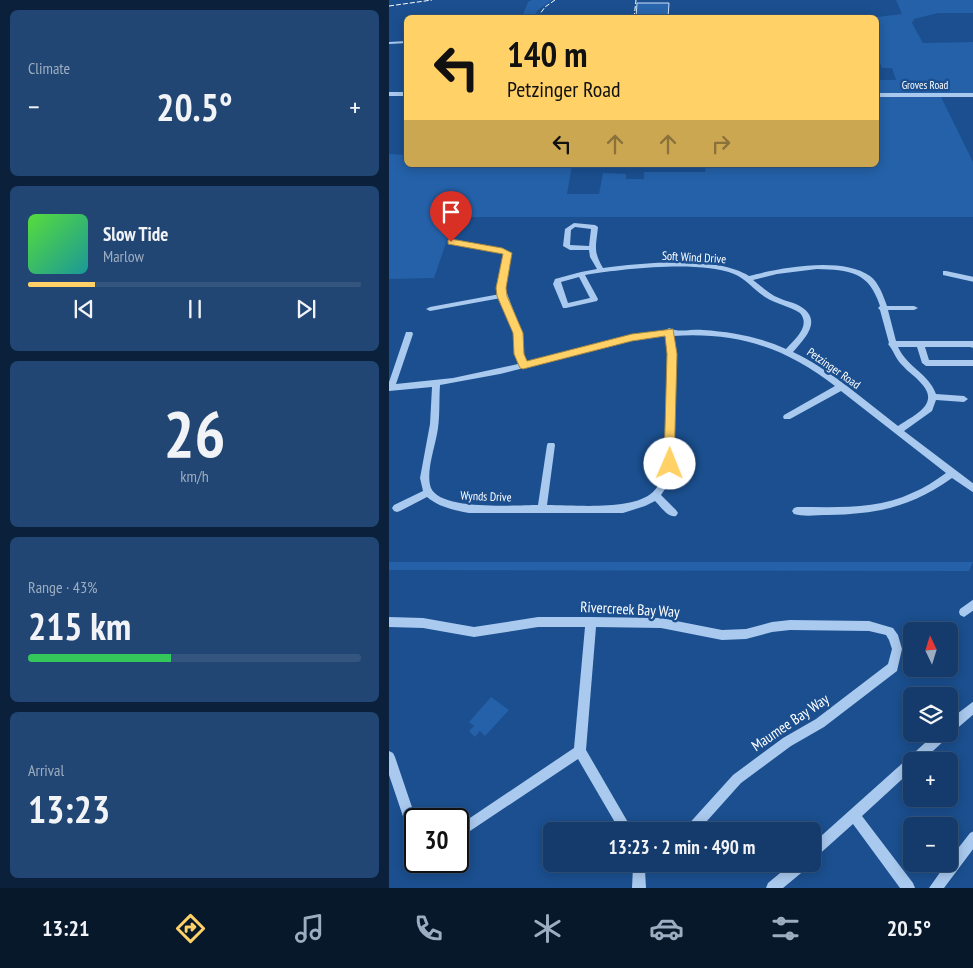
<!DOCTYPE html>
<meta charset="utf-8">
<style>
body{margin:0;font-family:"PT Sans Narrow",sans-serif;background:#214673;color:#f1f3f6;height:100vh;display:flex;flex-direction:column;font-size:19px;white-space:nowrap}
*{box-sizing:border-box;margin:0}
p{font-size:16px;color:#9dadc1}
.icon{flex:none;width:28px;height:28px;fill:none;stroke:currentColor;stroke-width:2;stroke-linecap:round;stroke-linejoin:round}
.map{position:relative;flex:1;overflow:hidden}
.panel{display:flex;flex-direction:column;gap:10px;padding:10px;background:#0b203b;width:389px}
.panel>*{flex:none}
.hud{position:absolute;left:15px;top:15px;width:475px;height:152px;border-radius:8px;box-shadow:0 2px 12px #0003,0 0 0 1px #33557e;background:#ffd166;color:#111;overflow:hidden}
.needle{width:32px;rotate:356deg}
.tools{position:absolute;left:514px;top:622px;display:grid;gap:10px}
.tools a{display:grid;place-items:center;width:55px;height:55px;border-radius:8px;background:#143b6b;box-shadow:0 2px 12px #0003,0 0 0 1px #33557e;font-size:25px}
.speed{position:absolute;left:15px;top:808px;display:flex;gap:10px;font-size:25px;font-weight:700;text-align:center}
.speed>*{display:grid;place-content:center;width:65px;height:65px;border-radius:50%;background:#143b6b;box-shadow:0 2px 12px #0003,0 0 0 1px #33557e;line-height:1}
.speed .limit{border:2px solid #111;border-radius:8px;background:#fff;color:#111}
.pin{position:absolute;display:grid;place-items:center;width:42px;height:42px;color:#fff;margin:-51px -21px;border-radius:50% 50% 50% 0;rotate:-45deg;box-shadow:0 0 5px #0007}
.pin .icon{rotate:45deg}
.me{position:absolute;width:55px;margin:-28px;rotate:1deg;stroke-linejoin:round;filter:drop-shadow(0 0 4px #0008)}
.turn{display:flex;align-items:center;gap:18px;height:105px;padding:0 20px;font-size:22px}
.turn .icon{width:65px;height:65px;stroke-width:2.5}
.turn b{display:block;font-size:35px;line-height:42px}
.lanes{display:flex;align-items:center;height:48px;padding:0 20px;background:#0003;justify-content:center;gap:25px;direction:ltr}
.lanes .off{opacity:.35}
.big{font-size:38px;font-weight:800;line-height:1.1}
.panel .tile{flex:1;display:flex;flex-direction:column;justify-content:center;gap:8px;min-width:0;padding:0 18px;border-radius:8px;background:#214673}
.panel .dial{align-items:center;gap:0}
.dial b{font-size:65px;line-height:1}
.song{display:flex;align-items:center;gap:15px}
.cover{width:60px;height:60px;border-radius:8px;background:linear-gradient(135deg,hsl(110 70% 55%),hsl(180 70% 35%))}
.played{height:5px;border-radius:2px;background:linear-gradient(90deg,#ffd166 20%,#33557e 20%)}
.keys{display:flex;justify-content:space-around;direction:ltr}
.heat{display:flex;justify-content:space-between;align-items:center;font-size:28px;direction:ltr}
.charge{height:8px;border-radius:4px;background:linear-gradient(90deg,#34c759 43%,#33557e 0)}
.trip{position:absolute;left:154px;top:822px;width:278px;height:50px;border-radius:8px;background:#143b6b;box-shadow:0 2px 12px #0003,0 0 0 1px #33557e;font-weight:800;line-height:50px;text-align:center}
.menu{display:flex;height:80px;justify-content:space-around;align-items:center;background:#08182b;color:#9dadc1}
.menu .icon{width:35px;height:35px}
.menu .on{color:#ffd166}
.menu b{font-size:22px;color:#f1f3f6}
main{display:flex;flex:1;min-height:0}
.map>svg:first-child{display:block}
.green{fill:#2461a8}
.building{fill:#2a66ad;stroke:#cfe3fa}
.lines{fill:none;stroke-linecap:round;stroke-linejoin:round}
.minor{fill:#a9c9ee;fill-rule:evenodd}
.rail{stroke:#fff;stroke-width:1;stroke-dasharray:5 2;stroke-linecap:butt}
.route{fill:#ffd166;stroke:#a68842}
.labels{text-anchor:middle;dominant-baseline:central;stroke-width:5;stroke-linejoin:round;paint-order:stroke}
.far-street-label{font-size:11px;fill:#fff;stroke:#1b4f8f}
.street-label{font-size:12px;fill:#fff;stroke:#1b4f8f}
.near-street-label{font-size:15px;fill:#fff;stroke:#1b4f8f}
</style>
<main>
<section class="panel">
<div class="tile"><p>Climate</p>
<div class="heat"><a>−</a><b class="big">20.5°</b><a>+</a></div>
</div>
<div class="tile">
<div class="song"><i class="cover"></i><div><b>Slow Tide</b><p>Marlow</p></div></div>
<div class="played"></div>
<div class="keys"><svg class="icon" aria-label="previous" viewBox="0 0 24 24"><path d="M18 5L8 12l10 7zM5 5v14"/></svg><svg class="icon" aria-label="pause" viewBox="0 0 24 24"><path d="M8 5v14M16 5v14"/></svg><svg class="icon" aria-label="next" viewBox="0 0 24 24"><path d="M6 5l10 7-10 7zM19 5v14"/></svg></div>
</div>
<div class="tile dial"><b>26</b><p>km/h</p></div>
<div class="tile"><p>Range · 43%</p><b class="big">215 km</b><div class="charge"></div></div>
<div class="tile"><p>Arrival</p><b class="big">13:23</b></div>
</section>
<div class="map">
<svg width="585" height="888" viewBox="0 0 585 888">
<rect width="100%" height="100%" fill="#1b4f8f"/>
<path class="green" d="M143 0H163L149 10 144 17H133L139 2Z
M507 0H584V13H549L525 19 523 23 534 43 584 42V93H488V80H507L503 68H493L488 54V18H480L513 14Z
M488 97H552L584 162V217H66L45 278 0 279V154L17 155 18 165H183L178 194H210L214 173 237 174V179H255V172H316L317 165H488Z
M0 562H584L580 571 0 570Z
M102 697 120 710 96 736 91 731 86 737 80 731 85 726 80 722Z"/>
<path class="building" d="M248 3H280L279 18H247Z"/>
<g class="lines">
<path class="minor" d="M18 41V43L0 44V42Z
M0 92H18V96H0Z
M488 93H585V97H488Z
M185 223 206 225 209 227C207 247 204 251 214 268 253 263 327 255 360 276 391 268 452 256 481 276 490 283 494 295 498 306H525L529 308 525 310H499L507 341H585V348L581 347H536L540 360H585V366H537L533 363 528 347H509C518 367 540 374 547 394L575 396 579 399 575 402 547 400 543 411 515 431 585 484V493L563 478C522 507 489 514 439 515 428 515 415 517 405 514L403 511 405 508 408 507C446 507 488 510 523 493 535 488 546 481 557 473L452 391 401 419H395L394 417 395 415 446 386C396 347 348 332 284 336L287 354 285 464 280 483 272 495 287 510 289 513 287 516C279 518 272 507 266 501L256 506 234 513H80C64 510 50 507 38 497L11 511 8 512 5 511 3 508 5 505 34 491 31 478 41 424 43 387 0 391V382L17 332H23L24 334 7 384 64 378 129 364 126 354 125 333 112 298 41 311 37 309 41 307 111 294 108 288 114 254 111 252 62 244 59 242 60 241 113 248 121 253 116 288 133 333 134 354 137 362 236 337 276 331 280 328C289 333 303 329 314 330 343 332 371 337 397 349 406 339 422 326 411 313 400 306 387 304 376 297 365 290 357 279 345 274 311 260 233 269 196 275L209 299 208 301 177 308H174L164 284 166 279 192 272 208 269 201 257 200 250H181L174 246 176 229ZM186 227 202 229 200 246 181 245 182 230ZM428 269C460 270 480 271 491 306L489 308 491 310 500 343 499 344C505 351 507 360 514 366 519 372 526 376 531 382 553 404 525 415 509 426 475 400 442 370 404 352 417 337 435 319 409 305 403 302 396 301 390 298 380 294 372 286 364 280L388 274ZM190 277 201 298 179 303 172 282ZM277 336 279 354 277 464C274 474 272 484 264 492 244 511 186 505 158 505L166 445 165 443H159L158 445 149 505C127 505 52 511 42 488 36 472 47 445 49 428 51 414 50 400 51 385L111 374 236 342Z
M554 271H557L585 277V282L554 275Z
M585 599V610L575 617 571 615 570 612 571 609Z
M0 617 34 618 85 627 149 617H202L272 618 333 630 357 629 383 622 401 620 480 621 504 628 509 635 513 649 508 671 435 727 402 746 352 783 309 831H295L297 827 344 775 394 738 427 719 499 664 503 649 500 640 497 635 480 631 401 630 383 632 357 639 333 640 272 628 207 627 197 750 244 831H231L189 759 69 839V826L185 748 196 627H149L85 637 34 628 0 627Z
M585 701V714L564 732 560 734V720Z
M546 734H560L558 738 533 761H522V771L473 816 524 883 526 888H511L464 824 426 858 422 860V845Z
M0 751 4 753 6 757 27 819 26 840 22 838 20 834 0 775Z
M585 831V848L555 888H540L557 864H560V860L581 833Z
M245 864H260L256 870 257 888H243L244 867Z
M402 864H418L417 869 394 888H377L379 883Z"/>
<path class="rail" d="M0 6 43 0
M148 18 156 7 166 0
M245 18 247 0"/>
</g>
<path class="route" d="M62 239 113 248 123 253 117 288 118 296 134 333 135 354 138 361 243 334 284 329 288 354 285 467 281 469 275 464 278 354 276 336 243 341 134 369 131 368 125 354 124 333 108 296 107 288 114 254 59 244V240Z"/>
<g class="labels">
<g class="far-street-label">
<text x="536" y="85">Groves Road</text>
</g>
<g class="street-label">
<text transform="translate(305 257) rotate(3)">Soft Wind Drive</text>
<text transform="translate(445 368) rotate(35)">Petzinger Road</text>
<text transform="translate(97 496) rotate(2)">Wynds Drive</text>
</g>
<g class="near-street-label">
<text transform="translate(241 609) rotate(3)">Rivercreek Bay Way</text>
<text transform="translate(401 722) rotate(-34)">Maumee Bay Way</text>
</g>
</g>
</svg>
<div class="tools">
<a><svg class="needle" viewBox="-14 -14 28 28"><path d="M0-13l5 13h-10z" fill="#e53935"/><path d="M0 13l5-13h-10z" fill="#9dadc1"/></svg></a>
<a><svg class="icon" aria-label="layers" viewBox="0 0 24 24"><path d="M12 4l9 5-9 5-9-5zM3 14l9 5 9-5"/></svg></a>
<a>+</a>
<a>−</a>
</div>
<div class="speed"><div class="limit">30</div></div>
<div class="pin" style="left:62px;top:242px;background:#d93025"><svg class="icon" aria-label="arrive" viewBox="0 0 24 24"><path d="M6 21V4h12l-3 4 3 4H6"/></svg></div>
<svg class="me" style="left:281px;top:464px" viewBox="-20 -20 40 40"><circle r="19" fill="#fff"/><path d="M0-13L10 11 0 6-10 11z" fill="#ffd166"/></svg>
<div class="trip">13:23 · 2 min · 490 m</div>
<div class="hud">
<div class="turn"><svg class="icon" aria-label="left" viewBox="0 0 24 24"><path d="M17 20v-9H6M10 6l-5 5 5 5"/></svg><div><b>140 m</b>Petzinger Road</div></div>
<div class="lanes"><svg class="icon" aria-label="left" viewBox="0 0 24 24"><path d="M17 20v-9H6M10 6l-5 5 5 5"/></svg><svg class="icon off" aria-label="ahead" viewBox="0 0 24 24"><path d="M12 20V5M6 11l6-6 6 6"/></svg><svg class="icon off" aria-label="ahead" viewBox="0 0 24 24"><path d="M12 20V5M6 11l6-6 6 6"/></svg><svg class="icon off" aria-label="right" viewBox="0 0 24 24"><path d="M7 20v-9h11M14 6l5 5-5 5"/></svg></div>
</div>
</div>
</main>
<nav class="menu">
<b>13:21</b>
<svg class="icon on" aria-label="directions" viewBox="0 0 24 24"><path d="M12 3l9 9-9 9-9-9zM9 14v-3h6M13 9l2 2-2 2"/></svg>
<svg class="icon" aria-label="music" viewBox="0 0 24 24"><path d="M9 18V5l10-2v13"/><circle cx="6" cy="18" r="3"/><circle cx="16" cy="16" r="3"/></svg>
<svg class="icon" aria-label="phone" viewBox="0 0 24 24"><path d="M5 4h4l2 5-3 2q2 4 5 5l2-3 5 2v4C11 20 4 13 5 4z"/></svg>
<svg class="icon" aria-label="climate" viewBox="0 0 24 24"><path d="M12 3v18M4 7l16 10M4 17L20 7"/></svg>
<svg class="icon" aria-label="car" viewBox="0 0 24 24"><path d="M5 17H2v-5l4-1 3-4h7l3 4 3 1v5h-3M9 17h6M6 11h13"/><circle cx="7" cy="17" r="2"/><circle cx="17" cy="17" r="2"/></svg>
<svg class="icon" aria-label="filters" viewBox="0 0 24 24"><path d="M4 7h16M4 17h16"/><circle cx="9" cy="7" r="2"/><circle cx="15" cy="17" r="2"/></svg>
<b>20.5°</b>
</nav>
